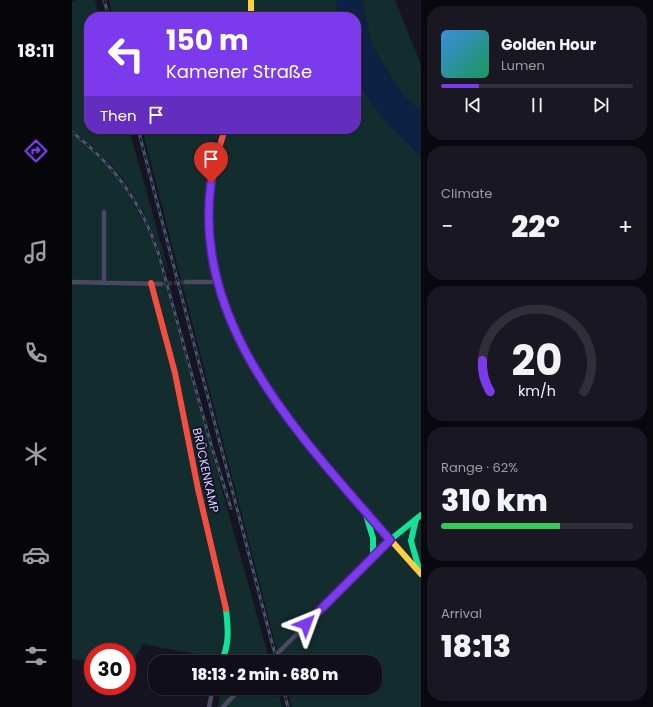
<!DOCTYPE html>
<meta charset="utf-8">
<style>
body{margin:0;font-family:Poppins,sans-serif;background:#191822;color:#f1f3f6;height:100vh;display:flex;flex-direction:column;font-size:15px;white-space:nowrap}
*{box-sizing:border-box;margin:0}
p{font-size:13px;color:#9c9ca2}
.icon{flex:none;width:22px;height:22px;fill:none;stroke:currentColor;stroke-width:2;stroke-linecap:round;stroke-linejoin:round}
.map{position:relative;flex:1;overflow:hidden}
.drawer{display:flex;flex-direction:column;gap:6px;padding:6px;background:#09080e;width:232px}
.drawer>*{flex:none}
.banner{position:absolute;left:12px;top:12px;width:277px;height:122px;border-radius:16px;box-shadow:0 1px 3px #0004,0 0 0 1px #302f38;background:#7c3aed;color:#fff;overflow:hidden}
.speed{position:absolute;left:12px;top:643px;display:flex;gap:8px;font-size:20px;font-weight:700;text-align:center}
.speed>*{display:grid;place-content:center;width:52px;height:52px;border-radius:50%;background:#100f19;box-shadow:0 1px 3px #0004,0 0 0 1px #302f38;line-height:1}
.speed .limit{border:6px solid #d22;background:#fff;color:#111}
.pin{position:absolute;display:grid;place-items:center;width:34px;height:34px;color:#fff;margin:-41px -17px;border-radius:50% 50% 50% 0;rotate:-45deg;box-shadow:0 0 4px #0007}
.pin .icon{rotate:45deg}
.me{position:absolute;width:44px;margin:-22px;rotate:44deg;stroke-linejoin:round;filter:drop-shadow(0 0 3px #0008)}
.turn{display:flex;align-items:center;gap:14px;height:84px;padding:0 16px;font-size:18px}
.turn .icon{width:52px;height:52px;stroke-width:2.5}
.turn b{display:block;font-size:28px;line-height:34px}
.then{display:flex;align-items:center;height:38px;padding:0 16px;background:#0003;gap:8px;font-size:15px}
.big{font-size:30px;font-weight:800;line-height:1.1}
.drawer .widget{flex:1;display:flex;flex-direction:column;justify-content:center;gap:6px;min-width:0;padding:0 14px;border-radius:16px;background:#191822}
.drawer .dial{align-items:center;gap:0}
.dial svg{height:104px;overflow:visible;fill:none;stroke:#302f38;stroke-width:7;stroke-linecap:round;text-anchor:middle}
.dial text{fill:#f1f3f6;stroke:none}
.song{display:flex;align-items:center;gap:12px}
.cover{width:48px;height:48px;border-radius:6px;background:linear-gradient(135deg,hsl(210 70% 55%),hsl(150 70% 35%))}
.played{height:4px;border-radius:2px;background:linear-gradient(90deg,#7c3aed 20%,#302f38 20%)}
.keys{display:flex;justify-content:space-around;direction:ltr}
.heat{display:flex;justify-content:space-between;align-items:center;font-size:22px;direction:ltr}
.charge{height:6px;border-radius:3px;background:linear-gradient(90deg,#34c759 62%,#302f38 0)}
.trip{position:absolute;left:76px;top:655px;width:234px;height:40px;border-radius:16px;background:#100f19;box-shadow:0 1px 3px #0004,0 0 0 1px #302f38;font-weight:800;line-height:40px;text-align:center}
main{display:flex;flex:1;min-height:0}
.dock{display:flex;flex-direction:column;width:72px;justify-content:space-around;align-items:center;background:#06060a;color:#9c9ca2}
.dock .icon{width:28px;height:28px}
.dock .active{color:#7c3aed}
.dock b{font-size:18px;color:#f1f3f6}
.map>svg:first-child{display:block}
.green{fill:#132c2d}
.water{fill:#0d2144}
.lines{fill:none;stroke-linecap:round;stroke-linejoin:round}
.street-tunnel{stroke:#333142;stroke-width:4.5;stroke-dasharray:4.5 2;stroke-linecap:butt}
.street{stroke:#4a4962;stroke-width:4.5}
.fast{stroke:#16e098;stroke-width:6}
.slow{stroke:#ffcf43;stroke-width:6}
.jam{stroke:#f24e42;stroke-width:6}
.rail-casing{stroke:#43596b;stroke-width:3}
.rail{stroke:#130f26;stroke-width:1.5;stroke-dasharray:4.5;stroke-linecap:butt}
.route-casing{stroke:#51269a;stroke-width:10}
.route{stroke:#7c3aed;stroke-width:7}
.labels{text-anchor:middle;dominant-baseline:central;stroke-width:3.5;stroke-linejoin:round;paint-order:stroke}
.street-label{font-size:12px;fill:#d9d4ff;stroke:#130f26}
</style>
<main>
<nav class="dock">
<b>18:11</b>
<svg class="icon active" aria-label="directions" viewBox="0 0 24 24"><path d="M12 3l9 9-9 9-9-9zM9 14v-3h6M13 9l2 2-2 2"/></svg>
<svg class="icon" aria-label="music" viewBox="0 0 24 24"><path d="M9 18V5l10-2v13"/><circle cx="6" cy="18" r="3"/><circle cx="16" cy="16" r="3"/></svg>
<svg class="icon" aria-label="phone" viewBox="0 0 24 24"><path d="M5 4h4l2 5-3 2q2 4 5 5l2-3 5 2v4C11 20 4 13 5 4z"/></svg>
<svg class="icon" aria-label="climate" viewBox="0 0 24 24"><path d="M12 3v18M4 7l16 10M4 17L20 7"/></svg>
<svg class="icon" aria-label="car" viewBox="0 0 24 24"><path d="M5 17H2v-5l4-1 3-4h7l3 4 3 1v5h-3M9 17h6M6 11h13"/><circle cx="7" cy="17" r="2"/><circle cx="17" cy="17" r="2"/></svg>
<svg class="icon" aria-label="filters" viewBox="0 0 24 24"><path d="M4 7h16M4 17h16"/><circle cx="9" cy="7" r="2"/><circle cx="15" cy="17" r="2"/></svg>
</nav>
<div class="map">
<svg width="349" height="707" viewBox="0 0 349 707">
<rect width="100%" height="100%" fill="#161421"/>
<path class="green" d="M4 0H23L27 17H17V129H57L96 269H94C76 211 51 166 0 130V2Z
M37 0H264L266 17H41Z
M290 0H323L349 65V111L333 98 300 46Z
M284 77 286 84 341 149 349 156V707H220L215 688H303V662H208L70 129H284Z
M0 135C39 160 62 201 81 242L198 662H153V660L144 658 71 644 56 669 55 668V652H21V662L0 659Z
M149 688H205L210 707H146Z"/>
<path class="water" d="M264 0H290L300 46 333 98 349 111V156L313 121 286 84 284 77V17H266Z"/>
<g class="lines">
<path class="street-tunnel" d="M89 284 114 282"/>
<path class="street" d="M32 212V282
M0 282 89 284
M114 282H144
M197 662 318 540
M137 707 141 688
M151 707 169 688"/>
<path class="fast" d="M153 307C177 366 213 418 254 467
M294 515 301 538V557
M344 519 339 541 347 569
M318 540 349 515
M149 662C158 644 156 628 154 609"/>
<path class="slow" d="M179 0V17
M254 467 349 574"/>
<path class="jam" d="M153 129C139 171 133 212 139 256 141 273 148 291 153 307
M79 283 103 373 126 489 154 609"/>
<defs>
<path id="rail" d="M32 0 37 17
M66 129 205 662
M0 132C41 163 70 204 86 252L140 448 159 508
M211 688 216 707"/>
</defs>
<use href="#rail" class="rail-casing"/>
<use href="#rail" class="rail"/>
</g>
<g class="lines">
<defs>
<path id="route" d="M139 183C119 327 232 440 318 540L234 624"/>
</defs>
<use href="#route" class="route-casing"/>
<use href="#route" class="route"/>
</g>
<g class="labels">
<g class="street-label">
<text transform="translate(134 470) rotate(78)">BRÜCKENKAMP</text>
</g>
</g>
</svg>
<div class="speed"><div class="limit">30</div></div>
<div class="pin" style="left:139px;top:183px;background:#d93025"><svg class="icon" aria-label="arrive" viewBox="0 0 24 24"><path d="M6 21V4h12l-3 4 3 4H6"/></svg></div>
<svg class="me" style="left:234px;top:624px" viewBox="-20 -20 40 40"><path d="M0-17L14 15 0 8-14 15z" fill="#7c3aed" stroke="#fff" stroke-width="4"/></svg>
<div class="trip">18:13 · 2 min · 680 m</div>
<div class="banner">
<div class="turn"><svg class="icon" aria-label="left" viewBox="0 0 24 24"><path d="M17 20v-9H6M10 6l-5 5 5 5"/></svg><div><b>150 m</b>Kamener Straße</div></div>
<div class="then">Then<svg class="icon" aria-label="arrive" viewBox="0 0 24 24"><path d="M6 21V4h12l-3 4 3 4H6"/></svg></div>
</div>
</div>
<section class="drawer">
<div class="widget">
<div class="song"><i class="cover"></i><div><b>Golden Hour</b><p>Lumen</p></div></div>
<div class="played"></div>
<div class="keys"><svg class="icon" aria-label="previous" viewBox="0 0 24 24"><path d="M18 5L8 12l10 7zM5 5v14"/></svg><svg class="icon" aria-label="pause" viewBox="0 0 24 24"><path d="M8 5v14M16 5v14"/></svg><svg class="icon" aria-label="next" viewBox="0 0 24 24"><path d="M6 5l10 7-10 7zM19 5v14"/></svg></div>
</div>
<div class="widget"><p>Climate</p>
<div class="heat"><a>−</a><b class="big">22°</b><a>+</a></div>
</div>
<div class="widget dial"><svg viewBox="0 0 100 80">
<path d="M14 69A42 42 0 1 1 86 69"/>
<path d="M14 69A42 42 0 0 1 8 45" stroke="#7c3aed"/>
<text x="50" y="56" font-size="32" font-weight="700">20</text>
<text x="50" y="72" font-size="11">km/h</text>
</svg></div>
<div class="widget"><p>Range · 62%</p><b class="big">310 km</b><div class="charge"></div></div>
<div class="widget"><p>Arrival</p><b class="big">18:13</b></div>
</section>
</main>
